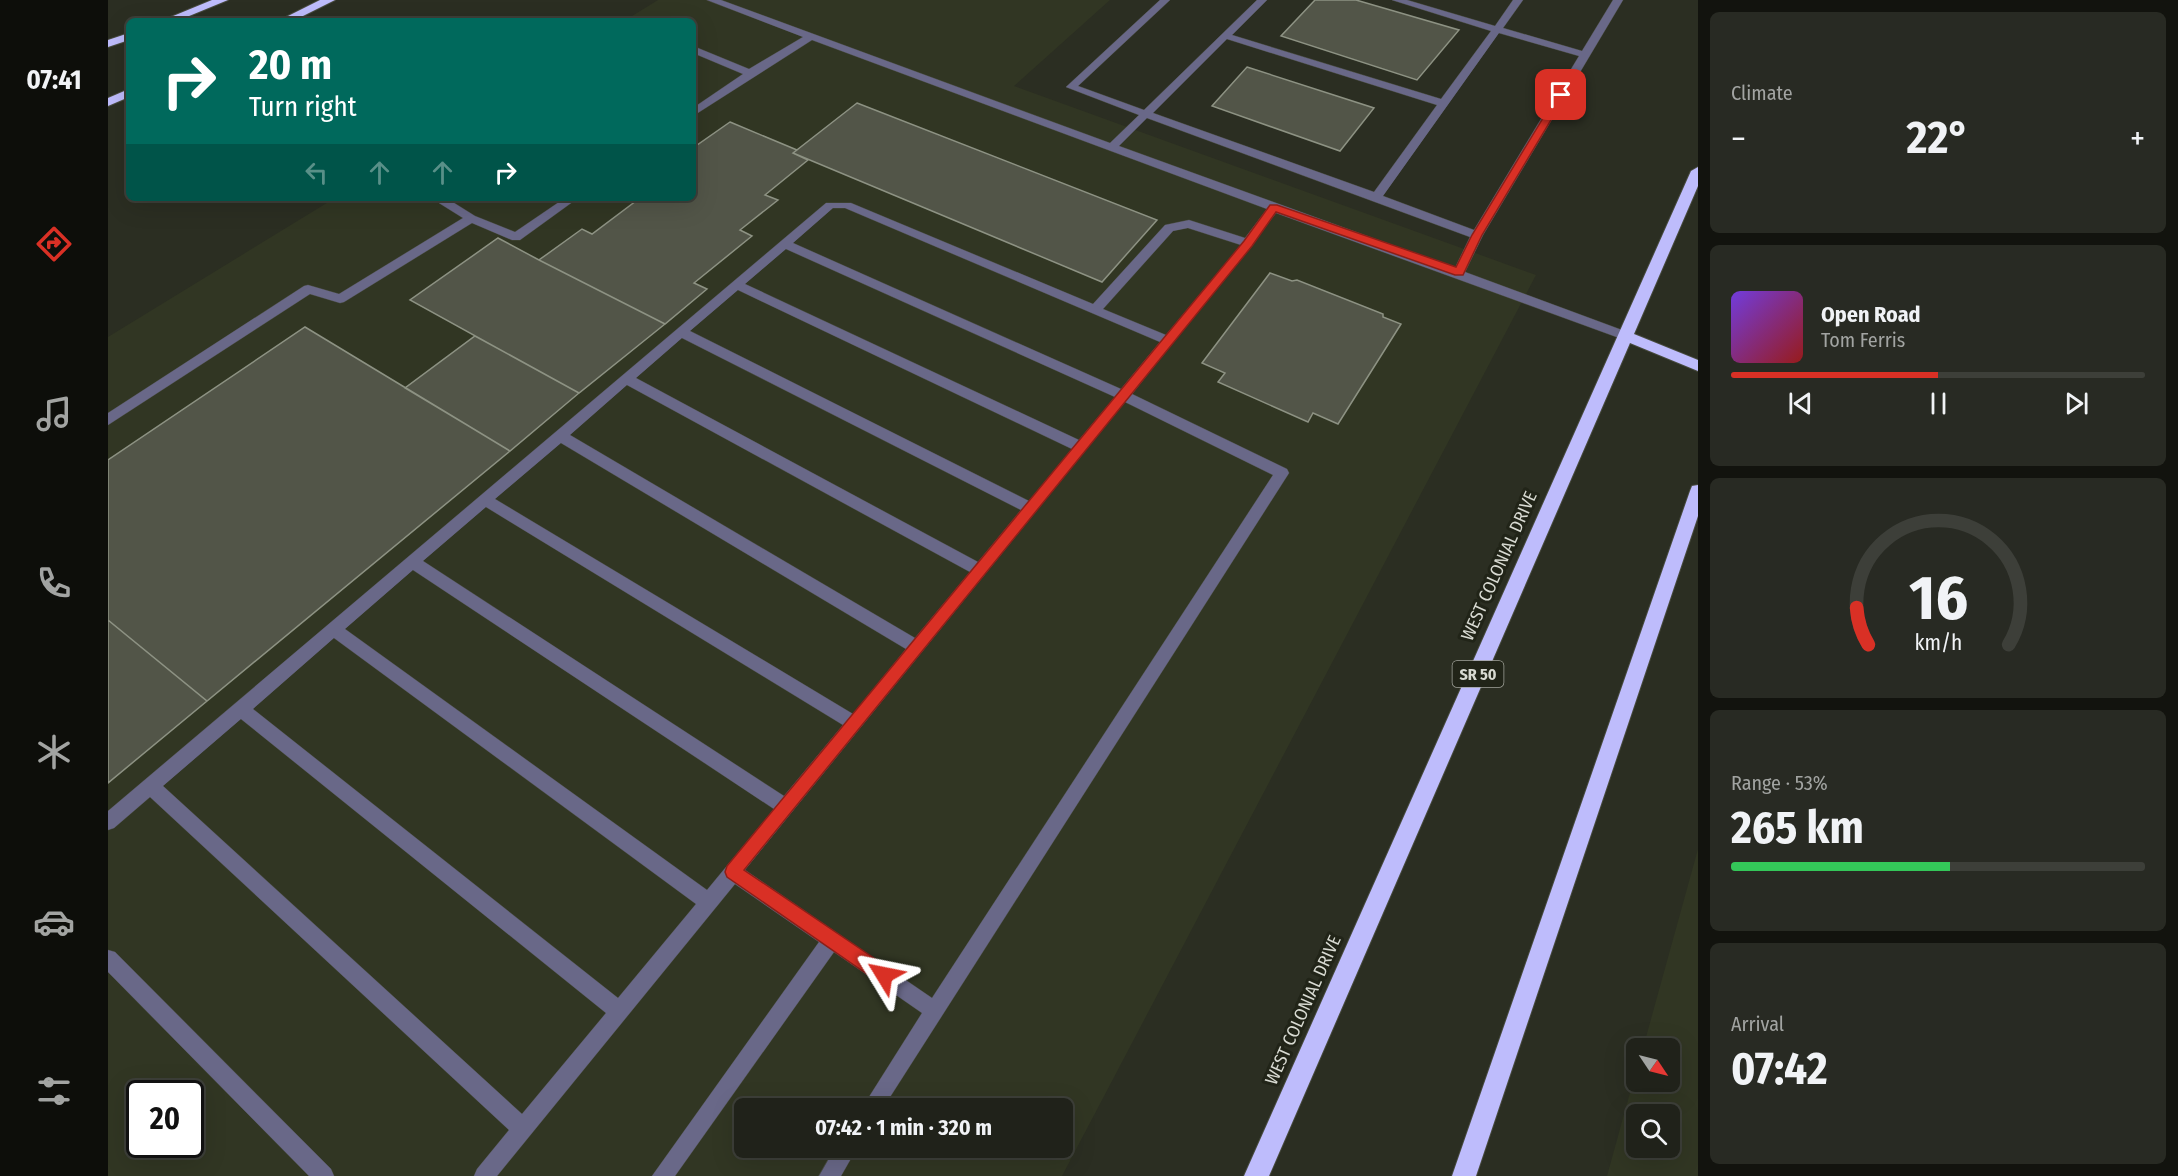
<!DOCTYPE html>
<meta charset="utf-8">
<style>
body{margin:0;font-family:"Fira Sans Condensed",sans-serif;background:#282a23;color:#f1f3f6;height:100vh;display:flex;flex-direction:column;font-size:22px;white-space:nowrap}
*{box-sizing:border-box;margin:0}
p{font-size:20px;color:#a2a4a2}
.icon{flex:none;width:33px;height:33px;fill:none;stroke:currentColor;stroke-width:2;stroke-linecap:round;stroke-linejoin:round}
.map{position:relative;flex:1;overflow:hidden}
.drawer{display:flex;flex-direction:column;gap:12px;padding:12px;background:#12130e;width:480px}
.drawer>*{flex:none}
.banner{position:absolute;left:18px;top:18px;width:570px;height:183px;border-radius:9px;box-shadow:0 6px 24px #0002,0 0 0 2px #3d3f39;background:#00695c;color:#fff;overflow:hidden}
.needle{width:39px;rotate:125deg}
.controls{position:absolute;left:1518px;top:1038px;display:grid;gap:12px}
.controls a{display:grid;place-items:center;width:54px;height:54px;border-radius:9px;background:#20221a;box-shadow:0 6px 24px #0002,0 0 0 2px #3d3f39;font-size:30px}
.speed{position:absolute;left:18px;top:1080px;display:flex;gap:12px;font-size:30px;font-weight:700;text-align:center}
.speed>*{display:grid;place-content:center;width:78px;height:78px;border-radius:50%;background:#20221a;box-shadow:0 6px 24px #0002,0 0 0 2px #3d3f39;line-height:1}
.speed .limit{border:3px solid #111;border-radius:9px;background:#fff;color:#111}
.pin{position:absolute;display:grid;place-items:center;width:51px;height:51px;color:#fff;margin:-26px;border-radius:12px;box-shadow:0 3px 9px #0006}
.me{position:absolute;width:66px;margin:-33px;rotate:305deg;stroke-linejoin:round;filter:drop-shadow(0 0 4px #0008)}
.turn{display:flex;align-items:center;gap:21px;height:126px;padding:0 24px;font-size:27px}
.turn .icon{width:78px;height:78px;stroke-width:2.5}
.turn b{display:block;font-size:42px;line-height:51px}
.lanes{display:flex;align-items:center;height:57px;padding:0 24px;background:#0003;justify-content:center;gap:30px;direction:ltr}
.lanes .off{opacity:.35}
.big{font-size:45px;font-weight:700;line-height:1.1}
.drawer .card{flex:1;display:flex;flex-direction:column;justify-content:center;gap:9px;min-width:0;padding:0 21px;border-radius:9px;background:#282a23}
.drawer .dial{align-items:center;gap:0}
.dial svg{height:156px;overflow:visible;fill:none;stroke:#3d3f39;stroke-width:7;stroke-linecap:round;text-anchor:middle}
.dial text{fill:#f1f3f6;stroke:none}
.song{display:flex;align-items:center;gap:18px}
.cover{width:72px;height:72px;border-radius:9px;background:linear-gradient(135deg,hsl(260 70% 55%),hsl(0 70% 35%))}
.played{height:6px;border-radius:3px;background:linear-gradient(90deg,#d93025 50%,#3d3f39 50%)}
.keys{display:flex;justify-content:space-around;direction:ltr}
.heat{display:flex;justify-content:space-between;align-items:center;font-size:33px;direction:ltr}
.charge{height:9px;border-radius:4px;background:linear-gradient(90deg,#34c759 53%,#3d3f39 0)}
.trip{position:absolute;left:626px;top:1098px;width:339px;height:60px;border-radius:9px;background:#20221a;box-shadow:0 6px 24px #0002,0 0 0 2px #3d3f39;font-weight:700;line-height:60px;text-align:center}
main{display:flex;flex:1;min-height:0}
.menu{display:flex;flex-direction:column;width:108px;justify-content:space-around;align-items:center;background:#0d0e0a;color:#a2a4a2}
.menu .icon{width:42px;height:42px}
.menu .active{color:#d93025}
.menu b{font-size:27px;color:#f1f3f6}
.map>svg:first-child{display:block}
.built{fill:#313623;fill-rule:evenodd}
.building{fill:#525548;stroke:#8d9283;stroke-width:1.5}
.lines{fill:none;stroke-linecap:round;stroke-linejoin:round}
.minor-casing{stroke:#474a3e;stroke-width:1}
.highway-casing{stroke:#474a3e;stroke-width:2}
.minor{fill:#696888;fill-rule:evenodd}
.highway{fill:#bebcfc;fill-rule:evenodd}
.route{fill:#d93025;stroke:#8d1f18;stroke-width:1.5}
.labels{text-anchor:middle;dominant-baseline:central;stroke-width:6;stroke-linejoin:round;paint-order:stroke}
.shield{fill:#212418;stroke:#a1a39a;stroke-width:1.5}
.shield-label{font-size:16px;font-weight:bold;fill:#d8dad2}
.street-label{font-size:18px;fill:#d8dad2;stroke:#212418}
</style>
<main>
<nav class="menu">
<b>07:41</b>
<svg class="icon active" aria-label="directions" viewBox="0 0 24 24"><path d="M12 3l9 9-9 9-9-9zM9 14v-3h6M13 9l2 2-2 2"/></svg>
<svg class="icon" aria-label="music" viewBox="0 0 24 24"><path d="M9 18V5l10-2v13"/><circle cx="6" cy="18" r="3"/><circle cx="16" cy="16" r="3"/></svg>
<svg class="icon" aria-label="phone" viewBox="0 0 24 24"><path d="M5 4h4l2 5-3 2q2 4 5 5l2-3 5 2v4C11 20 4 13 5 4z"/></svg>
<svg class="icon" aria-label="climate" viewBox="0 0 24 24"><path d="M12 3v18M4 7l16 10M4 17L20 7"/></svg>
<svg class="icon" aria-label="car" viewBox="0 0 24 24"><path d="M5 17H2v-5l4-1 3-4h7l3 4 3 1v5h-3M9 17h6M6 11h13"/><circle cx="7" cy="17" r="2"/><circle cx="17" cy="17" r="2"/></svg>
<svg class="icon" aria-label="filters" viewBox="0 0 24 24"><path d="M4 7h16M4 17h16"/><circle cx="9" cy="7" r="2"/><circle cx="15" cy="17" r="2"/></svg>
</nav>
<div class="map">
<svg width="1590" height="1176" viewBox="0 0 1590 1176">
<rect width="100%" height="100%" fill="#2b2e22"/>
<path class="built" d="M550 0H1002L906 86 1428 275 954 1176H0V337L227 198H585V21H516ZM32 1094H82V1144H32ZM636 1108H954V1148H636Z
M1590 849V1176H1499L1528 1071V1082H1562V1048H1535ZM1528 1114H1562V1148H1528Z"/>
<path class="building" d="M1207 0H1248L1351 30 1309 80 1173 36Z
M1139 67 1266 108 1232 151 1104 106Z
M749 103 1049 220 994 282 685 153Z
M622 122 689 150 685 153 700 160 657 195 670 200 632 230 644 236 586 283 599 289 557 324 431 260 474 229 484 234 532 198H585V148Z
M390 238 431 260 557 324 471 393 302 300Z
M1162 273 1184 281 1189 280 1275 314V317L1293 324 1230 424 1205 413 1200 422 1110 382 1117 373 1094 363Z
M197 327 402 451 99 701 0 620V460Z
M367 336 471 393 402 451 297 388Z
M0 620 99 701 0 783Z"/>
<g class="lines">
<defs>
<path id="minor" d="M599 0H613L1002 143 1031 115 958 87 1052 0H1062L970 86 1036 110 1149 0H1159L1124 35 1333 99 1383 31 1284 0H1299L1387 26 1405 0H1415L1395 28 1474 51 1505 0H1515L1375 235 1357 272 1522 333 1524 336 1518 340 1514 339 1168 213 1024 394 1179 469 1181 473 775 1108H754L814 1013 726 952 567 1176H544L711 942 627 884 389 1176H366L369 1169 401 1130 42 797 6 828 0 830V811L718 203H743L985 304 1057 225 1081 220 1137 238 1159 209 704 40 585 116V108L635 74 585 53V46L641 69 695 37ZM1391 33 1471 56 1366 230 1275 196ZM1119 39 1329 105 1266 192 1045 113ZM1039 118 1362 237 1347 268 1011 146ZM725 208H737L1052 342 1013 389 685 243ZM1080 228 1133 245 1058 335 995 309 1065 231ZM678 249 1007 397 971 440 637 284ZM630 290 964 449 921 501 582 331ZM574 338 913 510 870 562 528 378ZM519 385 862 572 807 638 462 435ZM1017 402 1165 475 824 998 637 870ZM453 443 798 649 745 714 387 499ZM378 507 735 725 676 796 315 561ZM305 570 666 809 599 890 237 629ZM226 638 588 904 510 998 145 709ZM133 719 498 1013 414 1114 55 786Z
M332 198H345L343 201 367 216 407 232 457 198H470L412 240H404L364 223 236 302 232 303 202 294 0 425V413L196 286 200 285 231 294 355 218 331 203 329 201Z
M0 950 7 952 223 1169 226 1176H201L0 972Z
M727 1148H749L733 1176H711Z"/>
<path id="highway" d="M104 0H120L69 21H53Z
M212 0H227L185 21H170Z
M21 33V40L0 47V40Z
M21 89V97L0 106V98Z
M1590 167V186L1526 334 1590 360V371L1522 343 1161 1176H1136L1583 171Z
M1590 485V516L1368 1176H1344L1582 491 1584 486Z"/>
</defs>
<use href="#minor" class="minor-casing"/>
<use href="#highway" class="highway-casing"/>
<use href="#minor" class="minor"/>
<use href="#highway" class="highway"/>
</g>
<path class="route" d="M1453 92 1458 95 1374 235 1355 275H1347L1168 212 1144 246 636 870 782 969 784 975 782 981 776 984 769 981 619 877 617 872 619 866 1136 241 1162 205H1169L1348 267 1364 235 1449 95Z"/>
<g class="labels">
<rect class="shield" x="1344.5" y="661" width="51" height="26" rx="4.5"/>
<g class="shield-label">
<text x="1370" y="674">SR 50</text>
</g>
<g class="street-label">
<text transform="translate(1391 566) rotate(-66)">WEST COLONIAL DRIVE</text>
<text transform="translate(1195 1010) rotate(-66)">WEST COLONIAL DRIVE</text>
</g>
</g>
</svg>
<div class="controls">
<a><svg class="needle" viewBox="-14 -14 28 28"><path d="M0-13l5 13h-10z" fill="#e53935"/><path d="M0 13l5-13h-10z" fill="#a2a4a2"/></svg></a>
<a><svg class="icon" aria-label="search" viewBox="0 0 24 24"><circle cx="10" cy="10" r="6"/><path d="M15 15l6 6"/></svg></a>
</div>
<div class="speed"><div class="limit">20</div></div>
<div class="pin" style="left:1453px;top:95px;background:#d93025"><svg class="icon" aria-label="arrive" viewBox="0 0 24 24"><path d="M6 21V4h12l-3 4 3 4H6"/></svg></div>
<svg class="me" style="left:776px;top:975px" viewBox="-20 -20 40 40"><path d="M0-17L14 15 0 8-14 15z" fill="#d93025" stroke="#fff" stroke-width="4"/></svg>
<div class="trip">07:42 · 1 min · 320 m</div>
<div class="banner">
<div class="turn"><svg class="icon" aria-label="right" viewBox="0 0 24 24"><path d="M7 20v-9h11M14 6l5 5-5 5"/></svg><div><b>20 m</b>Turn right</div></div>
<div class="lanes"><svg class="icon off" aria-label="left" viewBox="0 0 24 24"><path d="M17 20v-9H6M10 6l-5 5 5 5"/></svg><svg class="icon off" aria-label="ahead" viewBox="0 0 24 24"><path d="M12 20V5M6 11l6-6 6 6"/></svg><svg class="icon off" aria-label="ahead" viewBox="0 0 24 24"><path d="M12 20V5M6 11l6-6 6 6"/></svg><svg class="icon" aria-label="right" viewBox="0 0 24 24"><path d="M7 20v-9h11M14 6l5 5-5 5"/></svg></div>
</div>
</div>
<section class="drawer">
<div class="card"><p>Climate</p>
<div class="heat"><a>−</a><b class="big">22°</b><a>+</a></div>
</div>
<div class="card">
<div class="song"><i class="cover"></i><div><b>Open Road</b><p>Tom Ferris</p></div></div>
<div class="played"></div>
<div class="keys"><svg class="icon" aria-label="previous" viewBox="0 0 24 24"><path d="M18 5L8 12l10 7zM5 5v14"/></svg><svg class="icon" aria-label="pause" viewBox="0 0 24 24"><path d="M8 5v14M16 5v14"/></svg><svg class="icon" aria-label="next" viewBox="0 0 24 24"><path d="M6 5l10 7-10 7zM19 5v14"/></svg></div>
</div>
<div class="card dial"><svg viewBox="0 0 100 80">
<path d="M14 69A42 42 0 1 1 86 69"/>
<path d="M14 69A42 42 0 0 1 8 50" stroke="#d93025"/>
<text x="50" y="56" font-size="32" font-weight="700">16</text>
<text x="50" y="72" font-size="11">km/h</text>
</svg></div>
<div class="card"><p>Range · 53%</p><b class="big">265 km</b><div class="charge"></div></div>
<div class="card"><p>Arrival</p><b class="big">07:42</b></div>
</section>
</main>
